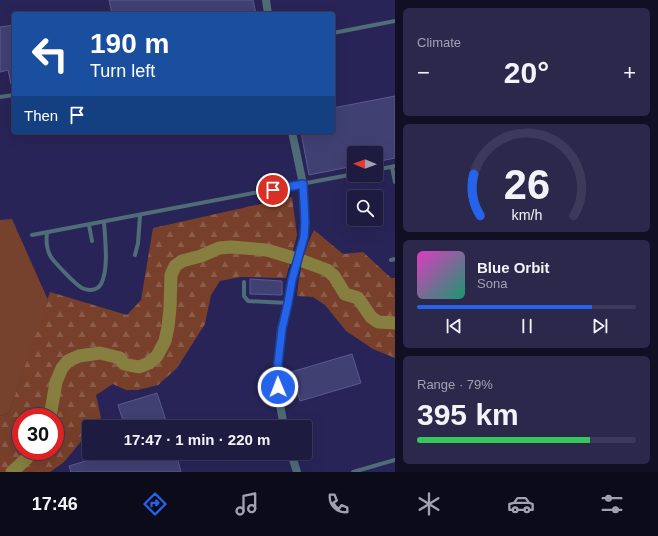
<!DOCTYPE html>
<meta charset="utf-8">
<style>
body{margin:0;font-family:Helvetica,sans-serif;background:#2b284c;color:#f1f3f6;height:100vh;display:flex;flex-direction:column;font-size:15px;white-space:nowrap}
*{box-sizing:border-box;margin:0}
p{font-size:13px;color:#a1a1b1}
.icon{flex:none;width:22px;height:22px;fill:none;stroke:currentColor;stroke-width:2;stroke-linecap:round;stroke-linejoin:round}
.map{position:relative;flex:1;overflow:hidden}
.panel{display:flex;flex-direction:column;gap:8px;padding:8px;background:#100f24;width:263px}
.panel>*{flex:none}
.banner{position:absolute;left:12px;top:12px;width:323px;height:122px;border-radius:4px;box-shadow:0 4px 16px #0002,0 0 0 1px #3c395a;background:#1a4fa0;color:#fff;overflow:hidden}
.needle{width:26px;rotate:271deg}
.buttons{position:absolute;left:347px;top:146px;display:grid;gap:8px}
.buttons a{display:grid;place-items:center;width:36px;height:36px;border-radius:4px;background:#1e1b41;box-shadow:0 4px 16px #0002,0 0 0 1px #3c395a;font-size:20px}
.speed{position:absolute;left:12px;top:408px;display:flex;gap:8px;font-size:20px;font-weight:700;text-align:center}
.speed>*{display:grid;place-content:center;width:52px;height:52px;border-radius:50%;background:#1e1b41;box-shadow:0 4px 16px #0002,0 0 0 1px #3c395a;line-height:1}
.speed .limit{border:6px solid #d22;background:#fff;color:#111}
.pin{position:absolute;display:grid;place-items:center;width:34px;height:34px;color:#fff;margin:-17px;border:2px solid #fff;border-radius:50%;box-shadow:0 1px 4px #0007}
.me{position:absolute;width:44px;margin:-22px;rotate:359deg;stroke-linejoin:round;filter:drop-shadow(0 0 3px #0008)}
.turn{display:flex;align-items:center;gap:14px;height:84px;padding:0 12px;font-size:18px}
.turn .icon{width:52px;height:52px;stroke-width:2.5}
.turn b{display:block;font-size:28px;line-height:34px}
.then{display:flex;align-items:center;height:38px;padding:0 12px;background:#0003;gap:8px;font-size:15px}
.big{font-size:30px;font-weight:600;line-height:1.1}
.panel .widget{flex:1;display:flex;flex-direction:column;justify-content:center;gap:6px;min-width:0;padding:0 14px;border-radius:6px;background:#2b284c}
.panel .dial{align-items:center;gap:0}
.dial svg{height:104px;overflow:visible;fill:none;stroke:#3c395a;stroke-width:7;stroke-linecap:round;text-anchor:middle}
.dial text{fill:#f1f3f6;stroke:none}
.song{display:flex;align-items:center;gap:12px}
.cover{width:48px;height:48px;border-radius:6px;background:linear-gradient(135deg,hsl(310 70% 55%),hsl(160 70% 35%))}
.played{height:4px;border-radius:2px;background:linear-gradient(90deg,#2563eb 80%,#3c395a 80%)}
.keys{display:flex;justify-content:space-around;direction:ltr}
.heat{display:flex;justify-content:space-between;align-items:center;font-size:22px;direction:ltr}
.charge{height:6px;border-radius:3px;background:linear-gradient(90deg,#34c759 79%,#3c395a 0)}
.trip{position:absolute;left:82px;top:420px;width:230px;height:40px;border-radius:4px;background:#1e1b41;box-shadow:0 4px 16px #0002,0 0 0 1px #3c395a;font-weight:600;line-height:40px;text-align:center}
.dock{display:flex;height:64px;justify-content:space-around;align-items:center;background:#0c0b1a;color:#a1a1b1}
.dock .icon{width:28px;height:28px}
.dock .selected{color:#2563eb}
.dock b{font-size:18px;color:#f1f3f6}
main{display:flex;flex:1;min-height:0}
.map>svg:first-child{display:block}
.grass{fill:#77422d}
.forest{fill:url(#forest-firs);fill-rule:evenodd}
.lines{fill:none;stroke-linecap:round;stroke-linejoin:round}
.river{stroke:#867f40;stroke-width:13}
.building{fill:#414073;stroke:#5a5a93}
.lane{stroke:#4f6d77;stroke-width:4}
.street{stroke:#4f6d77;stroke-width:8}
.route-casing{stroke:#184099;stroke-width:10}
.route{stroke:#2563eb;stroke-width:7}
</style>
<main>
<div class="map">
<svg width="395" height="472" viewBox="0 0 395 472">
<defs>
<pattern id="forest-firs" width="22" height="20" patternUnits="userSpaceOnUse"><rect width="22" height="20" fill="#78402a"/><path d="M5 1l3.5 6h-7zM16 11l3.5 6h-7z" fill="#8b5c4a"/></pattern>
</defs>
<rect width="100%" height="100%" fill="#282457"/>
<path class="grass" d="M12 219 48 300 9 413 0 416V220Z"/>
<path class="forest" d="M292 197 297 235 286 278 240 277 220 281 211 295 205 324 177 368 158 385 138 390H126L113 384 96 395 101 418 93 427H89V432L64 462 50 472H0V416L9 413 50 292 127 315 141 300 153 228ZM21 417H55V451H21Z
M314 230 343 254 363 252 391 278H395V358L373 349 346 331 325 305 313 297 297 296C299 274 304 249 314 230Z"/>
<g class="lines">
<path class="river" d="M50 417 56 382 62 368 68 361 79 356 100 353 120 358 124 364 139 367 149 363 157 356 165 341 168 327 170 308 171 275 175 266 182 261 201 256 219 248 231 247 267 250 300 260 327 270 334 276 345 294 358 298 371 317 378 322 395 323
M12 472 26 459 32 451"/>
</g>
<path class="building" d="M109 0H253L256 14H112Z
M14 25V84H11L8 70 0 72V27Z
M395 96V158L376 162V153H354V166L309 175 301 132H333V108Z
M250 279 282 281V295L250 294Z
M352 354 361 383 300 401 291 372Z
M157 393 168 427H125L118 405Z
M112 453H176L181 472H71L69 466Z"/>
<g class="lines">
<path class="lane" d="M333 33 395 21
M0 97 14 95
M392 167 395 182
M376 170 395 166
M89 225 92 241
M47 233C46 241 46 249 51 257 55 263 76 285 82 288 88 291 97 291 101 284 109 269 105 239 104 222
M32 235 354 174
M135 255 138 243 140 216
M391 260 395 259
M244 282V296L248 301 288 303
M353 472 395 460"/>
<path class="street" d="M266 0 268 14
M284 427 279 399 278 375 279 351 281 329 288 303 292 280 304 237 305 222 303 184 292 132
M291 453 297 472"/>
</g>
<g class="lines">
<defs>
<path id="route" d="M273 190 303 184 305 222 304 237 292 280 288 303 282 329 278 363V387"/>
</defs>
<use href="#route" class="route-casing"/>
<use href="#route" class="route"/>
</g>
</svg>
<div class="buttons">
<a><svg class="needle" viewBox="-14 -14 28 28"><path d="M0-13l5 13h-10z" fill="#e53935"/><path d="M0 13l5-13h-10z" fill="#a1a1b1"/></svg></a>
<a><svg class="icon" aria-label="search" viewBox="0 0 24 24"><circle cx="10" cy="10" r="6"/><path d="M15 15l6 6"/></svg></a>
</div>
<div class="speed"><div class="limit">30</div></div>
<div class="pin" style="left:273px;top:190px;background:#d93025"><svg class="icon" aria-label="arrive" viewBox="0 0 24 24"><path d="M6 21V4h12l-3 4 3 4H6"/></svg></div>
<svg class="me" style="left:278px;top:387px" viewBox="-20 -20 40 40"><circle r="17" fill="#2563eb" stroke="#fff" stroke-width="3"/><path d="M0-11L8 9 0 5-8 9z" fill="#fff"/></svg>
<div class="trip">17:47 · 1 min · 220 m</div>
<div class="banner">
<div class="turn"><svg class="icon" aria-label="left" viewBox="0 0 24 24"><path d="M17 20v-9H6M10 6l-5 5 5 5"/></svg><div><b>190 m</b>Turn left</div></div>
<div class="then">Then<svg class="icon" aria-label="arrive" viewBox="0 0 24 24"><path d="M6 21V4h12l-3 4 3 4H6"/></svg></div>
</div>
</div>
<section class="panel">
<div class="widget"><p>Climate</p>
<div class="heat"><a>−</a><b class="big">20°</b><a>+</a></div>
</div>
<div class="widget dial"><svg viewBox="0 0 100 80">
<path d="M14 69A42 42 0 1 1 86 69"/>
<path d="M14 69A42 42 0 0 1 9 37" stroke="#2563eb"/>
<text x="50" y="56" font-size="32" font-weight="700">26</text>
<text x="50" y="72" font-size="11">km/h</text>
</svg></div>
<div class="widget">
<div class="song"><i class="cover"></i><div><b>Blue Orbit</b><p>Sona</p></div></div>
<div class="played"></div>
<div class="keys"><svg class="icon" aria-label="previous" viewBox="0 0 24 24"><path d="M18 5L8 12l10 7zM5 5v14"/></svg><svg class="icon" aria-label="pause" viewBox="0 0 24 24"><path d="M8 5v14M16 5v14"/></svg><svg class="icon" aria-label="next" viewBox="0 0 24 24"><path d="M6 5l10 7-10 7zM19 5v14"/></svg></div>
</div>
<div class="widget"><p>Range · 79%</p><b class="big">395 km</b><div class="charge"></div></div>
</section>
</main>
<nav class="dock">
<b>17:46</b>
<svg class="icon selected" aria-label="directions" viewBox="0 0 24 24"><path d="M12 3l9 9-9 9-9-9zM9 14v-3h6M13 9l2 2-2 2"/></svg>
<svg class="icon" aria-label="music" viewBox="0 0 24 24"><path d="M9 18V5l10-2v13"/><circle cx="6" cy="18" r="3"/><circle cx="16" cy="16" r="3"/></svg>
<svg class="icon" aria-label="phone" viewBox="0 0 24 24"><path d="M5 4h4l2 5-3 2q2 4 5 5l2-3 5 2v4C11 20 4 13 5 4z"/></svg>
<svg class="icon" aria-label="climate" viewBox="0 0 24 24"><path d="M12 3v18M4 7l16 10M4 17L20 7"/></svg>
<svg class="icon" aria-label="car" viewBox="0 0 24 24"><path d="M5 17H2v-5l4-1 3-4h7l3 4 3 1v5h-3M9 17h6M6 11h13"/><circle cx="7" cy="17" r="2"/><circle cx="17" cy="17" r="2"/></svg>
<svg class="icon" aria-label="filters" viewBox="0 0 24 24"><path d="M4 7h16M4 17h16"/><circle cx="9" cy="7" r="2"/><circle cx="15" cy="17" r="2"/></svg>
</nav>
